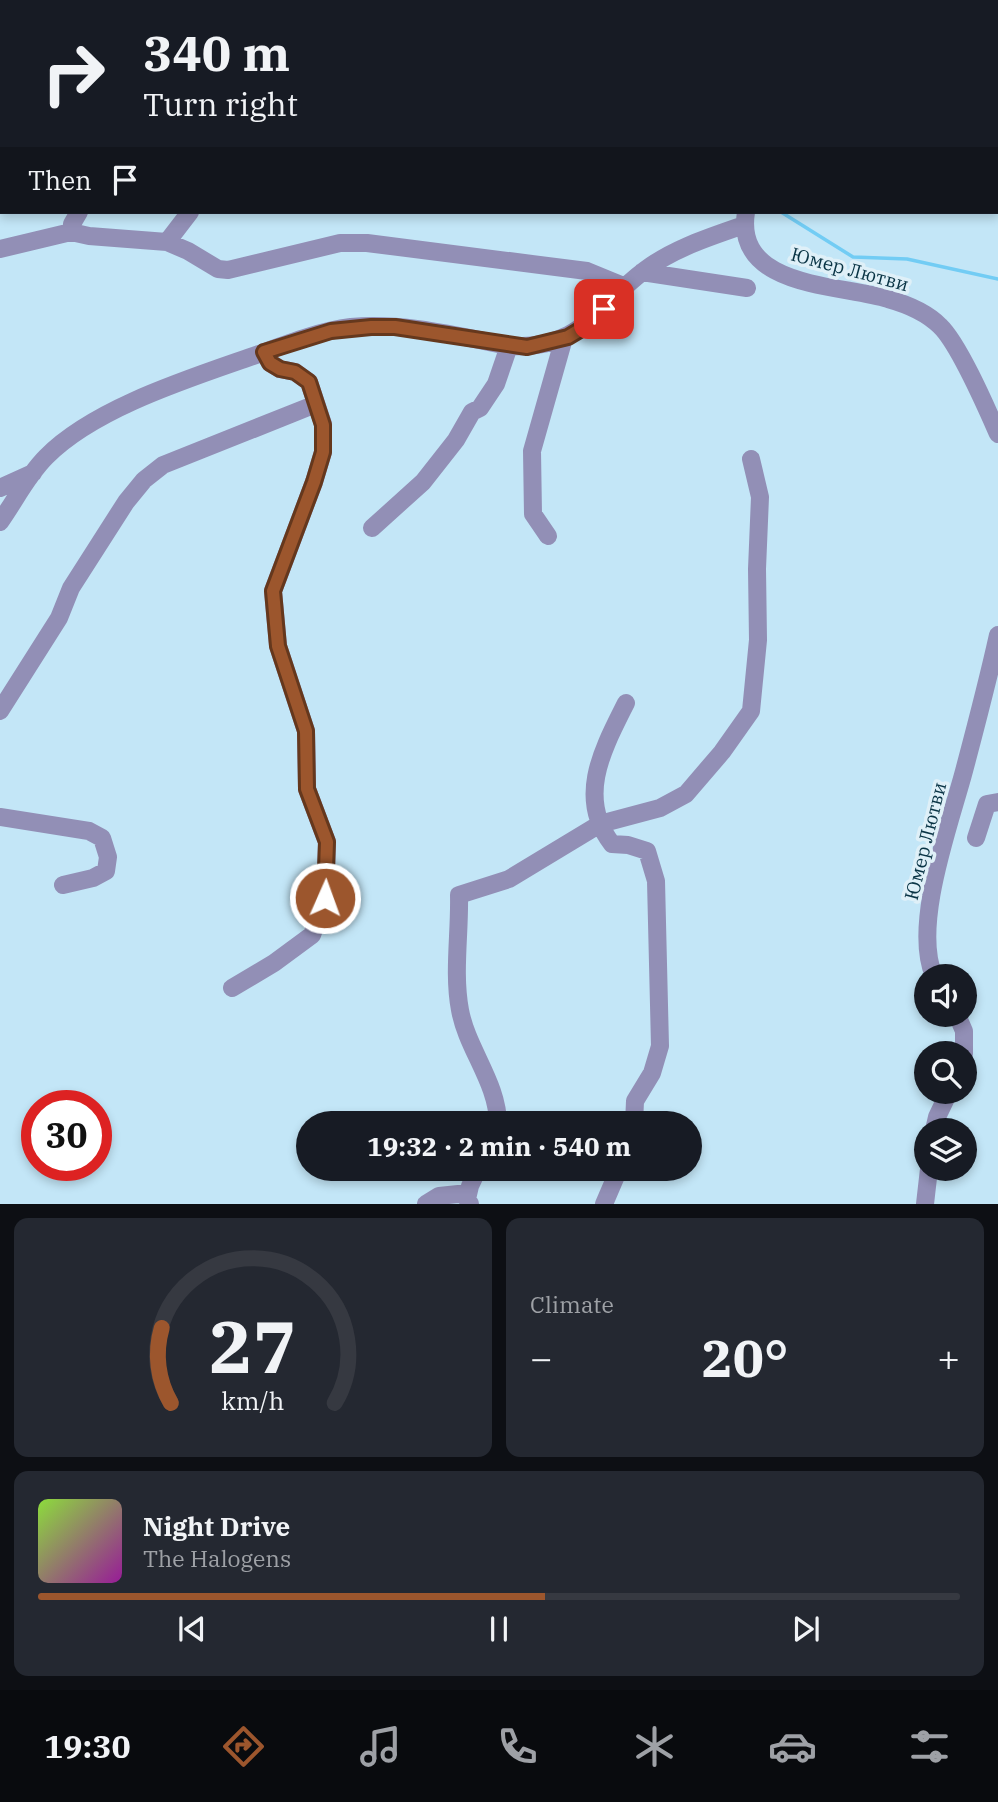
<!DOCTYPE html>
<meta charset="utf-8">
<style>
body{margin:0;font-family:"IBM Plex Serif",serif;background:#242831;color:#f1f3f6;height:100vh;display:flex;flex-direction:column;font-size:26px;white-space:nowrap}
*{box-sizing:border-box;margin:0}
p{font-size:23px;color:#9ea1a6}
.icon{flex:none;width:38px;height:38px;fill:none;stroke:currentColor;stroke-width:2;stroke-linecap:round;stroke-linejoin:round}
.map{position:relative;height:1204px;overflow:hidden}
.details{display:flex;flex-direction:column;gap:14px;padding:14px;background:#0d0f14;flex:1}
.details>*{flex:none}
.top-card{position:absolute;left:0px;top:0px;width:999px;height:214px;box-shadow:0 4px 10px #0003;background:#171b24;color:#f1f3f6;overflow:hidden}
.controls{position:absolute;left:914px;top:964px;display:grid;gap:14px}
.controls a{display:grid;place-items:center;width:63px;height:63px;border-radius:50%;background:#171b24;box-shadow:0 4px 10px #0003;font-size:35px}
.speed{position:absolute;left:21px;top:1090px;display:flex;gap:14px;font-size:35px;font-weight:700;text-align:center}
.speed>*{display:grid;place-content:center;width:91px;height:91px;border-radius:50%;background:#171b24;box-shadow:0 4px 10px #0003;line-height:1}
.speed .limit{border:10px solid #d22;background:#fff;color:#111}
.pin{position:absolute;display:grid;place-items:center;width:60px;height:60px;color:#fff;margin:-30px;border-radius:14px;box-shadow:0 4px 10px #0006}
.me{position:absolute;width:77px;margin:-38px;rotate:2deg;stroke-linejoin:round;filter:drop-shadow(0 0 5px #0008)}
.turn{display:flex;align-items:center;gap:24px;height:147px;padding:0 28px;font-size:32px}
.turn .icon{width:91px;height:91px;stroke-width:2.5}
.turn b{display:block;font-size:49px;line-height:60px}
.then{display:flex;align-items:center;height:66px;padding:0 28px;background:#0003;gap:14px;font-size:26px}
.big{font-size:52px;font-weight:700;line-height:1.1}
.details .tile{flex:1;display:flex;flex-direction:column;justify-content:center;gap:10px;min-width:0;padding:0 24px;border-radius:14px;background:#242831}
.details .dial{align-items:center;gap:0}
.dial svg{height:182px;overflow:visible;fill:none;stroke:#363941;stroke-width:7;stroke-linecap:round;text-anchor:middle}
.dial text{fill:#f1f3f6;stroke:none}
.song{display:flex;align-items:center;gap:21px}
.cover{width:84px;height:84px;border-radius:10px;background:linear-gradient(135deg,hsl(90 70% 55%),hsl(300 70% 35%))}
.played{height:7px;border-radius:4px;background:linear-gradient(90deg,#9c562d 55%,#363941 55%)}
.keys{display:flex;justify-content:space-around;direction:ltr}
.heat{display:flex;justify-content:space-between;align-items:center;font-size:38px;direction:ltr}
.details .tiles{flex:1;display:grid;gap:14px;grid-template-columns:1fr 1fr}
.tile:last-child{grid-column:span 2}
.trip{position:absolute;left:296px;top:1111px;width:406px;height:70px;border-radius:35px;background:#171b24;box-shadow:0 4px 10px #0003;font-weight:700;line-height:70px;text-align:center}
.tabs{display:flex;height:112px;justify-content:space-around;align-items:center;background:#090b0e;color:#9ea1a6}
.tabs .icon{width:49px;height:49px}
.tabs .current{color:#9c562d}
.tabs b{font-size:32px;color:#f1f3f6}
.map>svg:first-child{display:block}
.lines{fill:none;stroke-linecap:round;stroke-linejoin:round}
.stream{stroke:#72ccf4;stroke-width:3.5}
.path{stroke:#7299aa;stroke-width:2;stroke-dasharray:5 5;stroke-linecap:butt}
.minor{stroke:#928fb6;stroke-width:18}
.route-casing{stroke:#65381d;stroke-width:18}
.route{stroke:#9c562d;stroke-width:12}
.labels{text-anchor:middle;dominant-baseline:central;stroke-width:7;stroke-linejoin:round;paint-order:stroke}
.street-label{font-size:19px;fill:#093445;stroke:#dff0f8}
</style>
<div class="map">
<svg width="998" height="1204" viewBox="0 0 998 1204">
<rect width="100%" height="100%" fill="#c3e6f7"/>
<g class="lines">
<path class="stream" d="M781 212 853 257 907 259 998 279"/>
<path class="path" d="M0 104 2 102"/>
<path class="minor" d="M187 0 188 2
M292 0 293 2
M431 0V2
M704 0V2
M99 2V0
M998 43V42
M998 65V66
M746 212C734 289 840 284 888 299 906 304 927 313 940 326 959 344 987 409 998 434
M71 232 72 224 79 212
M167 242 190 212
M0 249 71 232 89 236 167 242 188 251 218 269 228 270 340 243H367L587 271 626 287
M642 272 747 288
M0 488 33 473
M0 522C15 501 27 476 46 457 95 407 194 377 259 354 289 343 320 331 351 327 403 322 458 336 509 346 582 350 595 307 645 270 674 248 710 237 744 225
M372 528 423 482 456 440 472 412 480 408 496 384 509 346
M548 536 533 514 532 451 564 338
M626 703C603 749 576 797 612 844L628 845 647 851 656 881 660 1046 652 1073 635 1101 634 1124
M0 711 59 618 71 588 126 502 144 480 163 465 316 404
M0 817 89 831 102 838 108 857 106 871 93 878 63 885
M976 838 987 804 998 802
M934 976C912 925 950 824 964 771 976 726 988 680 998 635
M232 988 274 963 312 935 325 898 327 842 307 789 306 731 278 646 273 591 314 482 323 452V424L309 382 295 372 280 369 270 363 264 352
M957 1015 964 1031V1054
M498 1124C498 1083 467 1049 460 1010 453 973 460 933 459 895L509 879 600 824 660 808 686 794 722 752 751 711 758 640 757 569 760 497 751 459
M934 1130 937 1117 949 1092
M426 1204 439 1196 468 1193
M470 1204 467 1199 470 1186 478 1169
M604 1204 619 1169
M925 1204 929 1169"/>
</g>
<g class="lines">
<defs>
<path id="route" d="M325 898 327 842 307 789 306 731 278 646 273 591 314 482 323 452V425L309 382 295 372 280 369 270 363 264 352 331 331 371 327H395L527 347 568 337 583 328 604 309"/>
</defs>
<use href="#route" class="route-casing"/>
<use href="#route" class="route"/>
</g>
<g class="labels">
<g class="street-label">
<text transform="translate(850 269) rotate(15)">Юмер Лютви</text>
<text transform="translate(925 841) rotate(-76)">Юмер Лютви</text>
</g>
</g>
</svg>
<div class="controls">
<a><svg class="icon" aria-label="sound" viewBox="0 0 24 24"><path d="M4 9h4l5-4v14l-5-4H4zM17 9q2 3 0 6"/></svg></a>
<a><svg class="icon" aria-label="search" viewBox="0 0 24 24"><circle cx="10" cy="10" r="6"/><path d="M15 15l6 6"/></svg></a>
<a><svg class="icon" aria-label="layers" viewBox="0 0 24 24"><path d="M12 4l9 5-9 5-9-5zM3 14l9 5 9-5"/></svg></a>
</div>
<div class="speed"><div class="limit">30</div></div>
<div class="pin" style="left:604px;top:309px;background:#d93025"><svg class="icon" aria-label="arrive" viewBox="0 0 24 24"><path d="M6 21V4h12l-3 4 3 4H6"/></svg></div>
<svg class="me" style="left:325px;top:898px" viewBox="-20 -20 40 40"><circle r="17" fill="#9c562d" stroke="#fff" stroke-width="3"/><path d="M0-11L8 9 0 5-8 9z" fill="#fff"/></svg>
<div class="trip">19:32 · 2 min · 540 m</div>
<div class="top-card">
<div class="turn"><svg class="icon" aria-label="right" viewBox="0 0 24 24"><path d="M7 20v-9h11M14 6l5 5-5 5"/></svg><div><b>340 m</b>Turn right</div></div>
<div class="then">Then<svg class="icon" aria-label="arrive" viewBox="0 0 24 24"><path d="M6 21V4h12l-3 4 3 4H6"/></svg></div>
</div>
</div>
<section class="details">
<div class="tiles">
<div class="tile dial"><svg viewBox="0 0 100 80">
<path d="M14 69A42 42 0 1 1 86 69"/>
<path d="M14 69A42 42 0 0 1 10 36" stroke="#9c562d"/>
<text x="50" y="56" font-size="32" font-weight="700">27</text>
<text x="50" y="72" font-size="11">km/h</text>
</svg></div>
<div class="tile"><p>Climate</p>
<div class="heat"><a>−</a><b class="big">20°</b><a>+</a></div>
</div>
<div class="tile">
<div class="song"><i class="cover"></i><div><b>Night Drive</b><p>The Halogens</p></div></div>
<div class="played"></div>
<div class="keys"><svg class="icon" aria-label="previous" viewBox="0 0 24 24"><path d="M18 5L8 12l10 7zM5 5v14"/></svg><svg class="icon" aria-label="pause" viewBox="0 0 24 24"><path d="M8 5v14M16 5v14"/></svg><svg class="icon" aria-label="next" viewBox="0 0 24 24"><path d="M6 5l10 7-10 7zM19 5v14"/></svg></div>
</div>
</div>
</section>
<nav class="tabs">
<b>19:30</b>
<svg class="icon current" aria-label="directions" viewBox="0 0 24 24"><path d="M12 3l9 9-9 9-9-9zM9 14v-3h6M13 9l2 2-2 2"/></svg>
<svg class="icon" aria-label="music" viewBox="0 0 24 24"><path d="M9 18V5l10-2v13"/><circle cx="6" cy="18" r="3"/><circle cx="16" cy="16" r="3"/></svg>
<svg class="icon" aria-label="phone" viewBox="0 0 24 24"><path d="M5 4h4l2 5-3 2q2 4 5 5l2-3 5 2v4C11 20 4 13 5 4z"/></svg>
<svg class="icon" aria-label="climate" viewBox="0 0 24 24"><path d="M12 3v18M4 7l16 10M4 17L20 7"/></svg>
<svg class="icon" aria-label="car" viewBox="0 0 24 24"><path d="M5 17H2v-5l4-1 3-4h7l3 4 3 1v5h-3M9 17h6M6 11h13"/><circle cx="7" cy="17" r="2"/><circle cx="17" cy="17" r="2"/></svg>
<svg class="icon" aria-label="filters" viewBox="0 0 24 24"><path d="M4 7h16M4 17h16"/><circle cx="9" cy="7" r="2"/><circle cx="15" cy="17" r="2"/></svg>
</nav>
